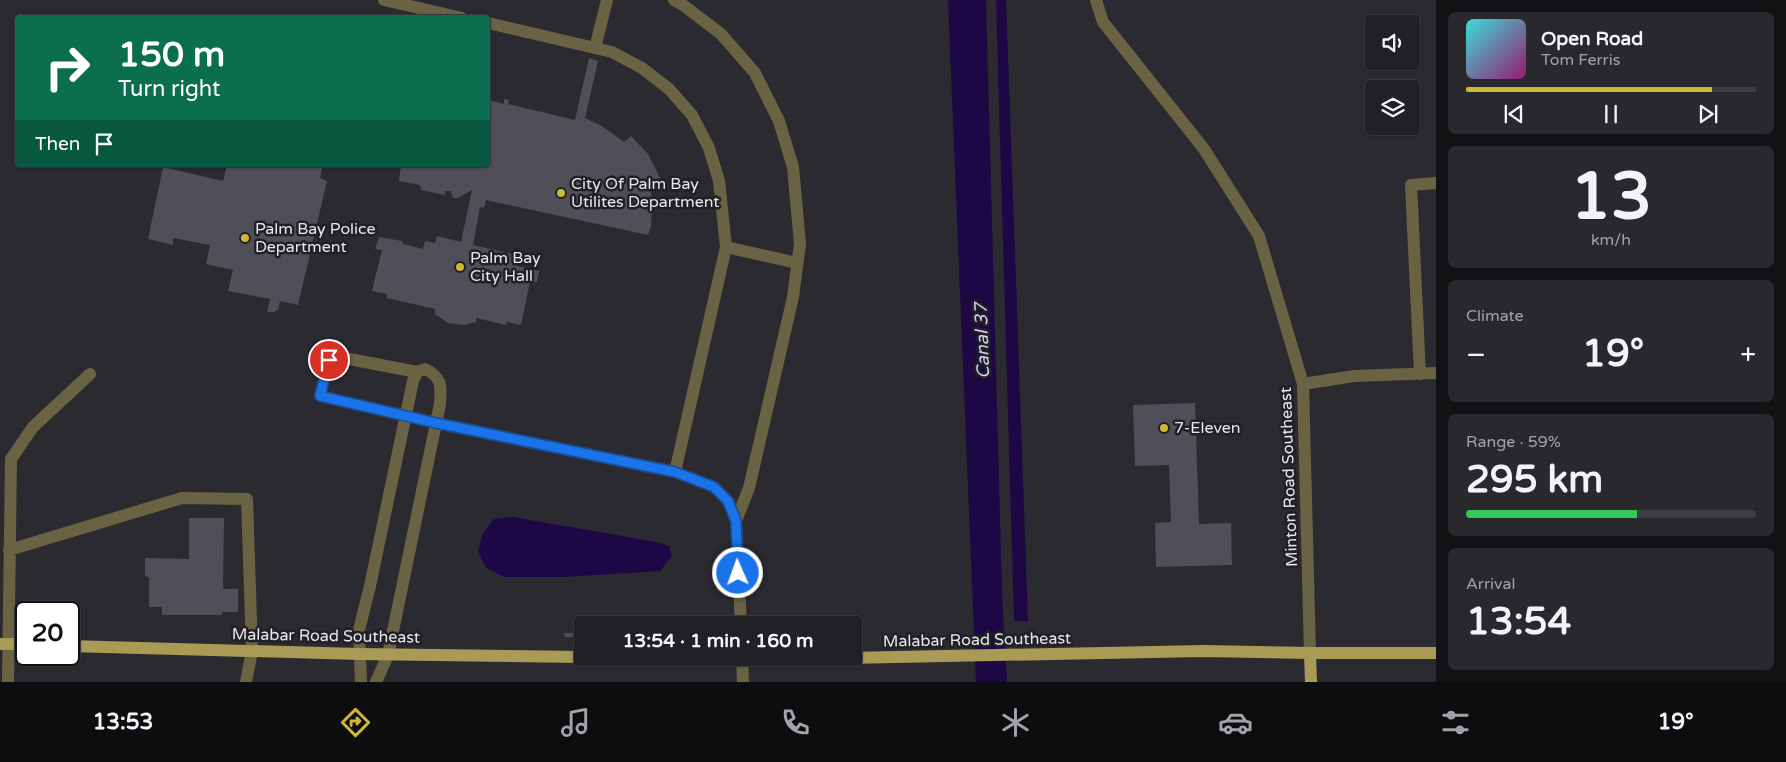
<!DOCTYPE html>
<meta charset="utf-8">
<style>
body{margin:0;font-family:"Varela Round",sans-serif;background:#28282d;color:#f1f3f6;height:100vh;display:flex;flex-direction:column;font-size:19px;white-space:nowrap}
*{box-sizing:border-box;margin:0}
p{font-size:16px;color:#a2a3a7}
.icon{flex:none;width:28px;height:28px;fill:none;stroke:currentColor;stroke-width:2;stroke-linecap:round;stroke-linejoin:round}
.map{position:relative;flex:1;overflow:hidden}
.drawer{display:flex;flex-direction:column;gap:12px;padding:12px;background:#121214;width:350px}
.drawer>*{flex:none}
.guide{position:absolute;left:15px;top:15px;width:475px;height:152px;border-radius:5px;box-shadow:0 1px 4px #0004,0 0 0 1px #3d3e42;background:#0b6e4f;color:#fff;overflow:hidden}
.buttons{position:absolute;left:1365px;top:15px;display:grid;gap:10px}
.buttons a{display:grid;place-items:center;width:55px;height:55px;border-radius:5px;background:#202025;box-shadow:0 1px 4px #0004,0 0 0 1px #3d3e42;font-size:25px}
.speed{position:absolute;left:15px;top:601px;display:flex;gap:10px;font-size:25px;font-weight:700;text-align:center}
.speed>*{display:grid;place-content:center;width:65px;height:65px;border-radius:50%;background:#202025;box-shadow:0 1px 4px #0004,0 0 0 1px #3d3e42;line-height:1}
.speed .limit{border:2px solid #111;border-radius:8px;background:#fff;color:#111}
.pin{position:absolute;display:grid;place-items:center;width:42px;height:42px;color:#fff;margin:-21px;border:2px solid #fff;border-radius:50%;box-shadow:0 1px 5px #0007}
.me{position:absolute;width:55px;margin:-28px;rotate:358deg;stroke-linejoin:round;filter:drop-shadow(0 0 4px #0008)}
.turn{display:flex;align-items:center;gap:18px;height:105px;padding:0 20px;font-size:22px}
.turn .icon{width:65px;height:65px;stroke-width:2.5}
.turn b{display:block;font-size:35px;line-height:42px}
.then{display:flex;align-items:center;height:48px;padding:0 20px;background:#0003;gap:10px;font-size:19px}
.big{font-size:38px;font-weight:800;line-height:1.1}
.drawer .widget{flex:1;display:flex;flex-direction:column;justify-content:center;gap:8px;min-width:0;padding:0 18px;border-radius:8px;background:#28282d}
.drawer .dial{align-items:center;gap:0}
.dial b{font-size:65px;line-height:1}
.song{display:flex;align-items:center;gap:15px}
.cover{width:60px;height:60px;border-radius:8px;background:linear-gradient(135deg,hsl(180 70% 55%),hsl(320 70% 35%))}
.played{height:5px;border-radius:2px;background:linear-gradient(90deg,#d1b736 85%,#3d3e42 85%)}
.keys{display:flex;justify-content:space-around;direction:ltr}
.heat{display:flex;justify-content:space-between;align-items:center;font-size:28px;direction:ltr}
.charge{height:8px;border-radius:4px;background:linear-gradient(90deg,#34c759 59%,#3d3e42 0)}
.trip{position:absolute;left:574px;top:616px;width:288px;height:50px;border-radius:5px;background:#202025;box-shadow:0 1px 4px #0004,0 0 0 1px #3d3e42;font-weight:800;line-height:50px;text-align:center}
.dock{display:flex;height:80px;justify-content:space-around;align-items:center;background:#0d0d0f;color:#a2a3a7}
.dock .icon{width:35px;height:35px}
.dock .on{color:#d1b736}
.dock b{font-size:22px;color:#f1f3f6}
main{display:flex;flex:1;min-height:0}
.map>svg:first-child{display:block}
.water{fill:#1d0745}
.building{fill:#504f58}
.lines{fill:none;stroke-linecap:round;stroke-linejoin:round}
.minor{stroke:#6a6343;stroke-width:12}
.major{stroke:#a99a56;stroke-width:12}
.route-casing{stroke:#114b97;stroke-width:12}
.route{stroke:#1a73e8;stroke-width:9}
.poi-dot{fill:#d1b736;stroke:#212027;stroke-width:2}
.labels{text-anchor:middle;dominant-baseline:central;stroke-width:5;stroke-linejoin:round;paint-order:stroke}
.poi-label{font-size:16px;fill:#e7e6eb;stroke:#212027;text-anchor:start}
.street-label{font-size:16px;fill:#e7e6eb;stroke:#212027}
.water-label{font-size:18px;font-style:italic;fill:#d1ccf3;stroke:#212027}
</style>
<main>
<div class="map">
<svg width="1436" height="682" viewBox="0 0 1436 682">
<rect width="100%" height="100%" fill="#2b2a31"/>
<path class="water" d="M948 0H986L1002 593 1007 682H976Z
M996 0H1006L1028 621H1014Z
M513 517 656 542 669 546 672 556 660 571 565 577H504L486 568 478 551 483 533 494 519Z"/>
<path class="building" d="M589 58 598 61 585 118 602 126 624 142 631 136 648 154 660 178 649 183 652 198 651 226 648 235 486 200 484 208 480 207 473 245 519 256 517 266 539 271 537 282H530L521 325 507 322 506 325 476 318V322L464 325 448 323 435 314V309L387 298V294L372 291 382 250 375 249 379 237 402 241 403 244 423 249 425 241 435 243 437 236 461 242 472 190 458 198H453L451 191H445V195L421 190 420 185 399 181 401 165H488V100L504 104V99L509 100 508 104 575 120Z
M227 165H323L320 178 327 181 298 305 280 301 278 310 274 312H267L270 299 228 291 233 270 206 264 210 245 173 238V245L148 239 163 167 223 181Z
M1195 403 1199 524 1231 523 1232 565 1156 567 1155 523 1171 522 1169 465 1135 466 1133 405Z
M189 518H224L223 589H238V612H222V615H162V607H149V577L145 576V558L189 559Z
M564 633H576V637H565Z"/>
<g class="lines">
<path class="minor" d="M384 0 462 18
M674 0 683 5 721 34 755 73 779 121 793 167 800 244 793 297 749 488 736 521
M1096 0 1103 22 1204 149 1259 236 1303 384 1310 653
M488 23 612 52 642 68 669 89 692 115 709 148 719 181 726 247 675 472
M595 48 607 0
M726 247 797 263
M417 372 339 357 329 360 320 396 436 423 675 472 714 487 728 501 736 521 741 625
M1420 374 1411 185 1436 183
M1303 384 1354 376 1436 373
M9 550 182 498 247 499 252 651 246 682
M742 658 743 682
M8 682 11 459 33 427 90 374
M361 682 359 630 370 586 413 381 417 372 425 369C443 378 441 386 440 404L388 655 376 682"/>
<path class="major" d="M0 644H26
M69 646 359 654 582 657
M1310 653 1311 682
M585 658 743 660 1203 651 1310 653H1436"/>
</g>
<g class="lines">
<defs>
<path id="route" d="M329 360 320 396 436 423 675 472 714 487 728 501 736 521 738 573"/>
</defs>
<use href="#route" class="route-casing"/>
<use href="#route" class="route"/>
</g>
<g class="poi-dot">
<circle cx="561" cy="193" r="5"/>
<circle cx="245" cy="238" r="5"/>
<circle cx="460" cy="267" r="5"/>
<circle cx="1164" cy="428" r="5"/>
</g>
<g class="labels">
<g class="poi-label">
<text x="571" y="184">City Of Palm Bay<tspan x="571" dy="18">Utilites Department</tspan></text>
<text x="255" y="229">Palm Bay Police<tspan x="255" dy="18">Department</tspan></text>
<text x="470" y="258">Palm Bay<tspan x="470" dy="18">City Hall</tspan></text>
<text x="1174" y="428">7-Eleven</text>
</g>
<g class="street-label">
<text transform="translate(1289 477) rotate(-92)">Minton Road Southeast</text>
<text transform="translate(326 636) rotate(1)">Malabar Road Southeast</text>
<text transform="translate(977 640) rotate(-1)">Malabar Road Southeast</text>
</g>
<g class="water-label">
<text transform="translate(982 341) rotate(-92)">Canal 37</text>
</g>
</g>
</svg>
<div class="buttons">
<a><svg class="icon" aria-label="sound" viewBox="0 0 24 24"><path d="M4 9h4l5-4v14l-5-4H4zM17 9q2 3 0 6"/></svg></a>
<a><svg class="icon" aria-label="layers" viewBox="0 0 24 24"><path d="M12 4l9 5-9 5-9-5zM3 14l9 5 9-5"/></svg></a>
</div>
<div class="speed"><div class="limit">20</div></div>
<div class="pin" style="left:329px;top:360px;background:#d93025"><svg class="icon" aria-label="arrive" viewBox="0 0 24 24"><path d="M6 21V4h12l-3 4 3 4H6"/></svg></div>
<svg class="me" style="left:738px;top:573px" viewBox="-20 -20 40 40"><circle r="17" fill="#1a73e8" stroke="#fff" stroke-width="3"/><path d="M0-11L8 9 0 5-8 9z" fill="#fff"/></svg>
<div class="trip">13:54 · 1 min · 160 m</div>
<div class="guide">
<div class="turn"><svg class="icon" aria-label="right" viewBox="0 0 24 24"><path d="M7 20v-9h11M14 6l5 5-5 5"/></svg><div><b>150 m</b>Turn right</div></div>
<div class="then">Then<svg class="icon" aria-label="arrive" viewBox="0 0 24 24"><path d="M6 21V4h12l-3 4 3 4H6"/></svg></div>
</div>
</div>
<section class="drawer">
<div class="widget">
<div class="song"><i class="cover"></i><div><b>Open Road</b><p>Tom Ferris</p></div></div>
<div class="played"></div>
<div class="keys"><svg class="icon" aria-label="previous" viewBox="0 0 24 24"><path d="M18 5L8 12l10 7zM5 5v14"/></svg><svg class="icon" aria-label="pause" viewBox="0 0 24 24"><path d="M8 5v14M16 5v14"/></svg><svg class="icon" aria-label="next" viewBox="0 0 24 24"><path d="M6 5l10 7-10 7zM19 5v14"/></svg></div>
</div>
<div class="widget dial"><b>13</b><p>km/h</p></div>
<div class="widget"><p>Climate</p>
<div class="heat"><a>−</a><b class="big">19°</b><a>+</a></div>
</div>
<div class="widget"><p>Range · 59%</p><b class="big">295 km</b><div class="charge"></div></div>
<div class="widget"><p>Arrival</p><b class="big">13:54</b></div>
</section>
</main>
<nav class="dock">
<b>13:53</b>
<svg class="icon on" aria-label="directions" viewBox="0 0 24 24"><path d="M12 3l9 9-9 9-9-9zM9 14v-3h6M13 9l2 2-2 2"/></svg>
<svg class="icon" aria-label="music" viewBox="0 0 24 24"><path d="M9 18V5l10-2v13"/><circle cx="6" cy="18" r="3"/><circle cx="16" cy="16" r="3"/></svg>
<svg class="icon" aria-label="phone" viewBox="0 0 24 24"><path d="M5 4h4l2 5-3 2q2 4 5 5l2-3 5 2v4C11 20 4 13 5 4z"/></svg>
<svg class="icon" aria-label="climate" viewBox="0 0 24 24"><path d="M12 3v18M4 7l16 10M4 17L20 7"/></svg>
<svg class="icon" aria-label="car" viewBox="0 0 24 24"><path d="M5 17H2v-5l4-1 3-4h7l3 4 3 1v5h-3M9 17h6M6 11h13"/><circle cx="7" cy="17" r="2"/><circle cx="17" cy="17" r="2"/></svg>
<svg class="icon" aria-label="filters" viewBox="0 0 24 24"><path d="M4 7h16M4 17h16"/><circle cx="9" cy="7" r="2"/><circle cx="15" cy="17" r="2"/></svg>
<b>19°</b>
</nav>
